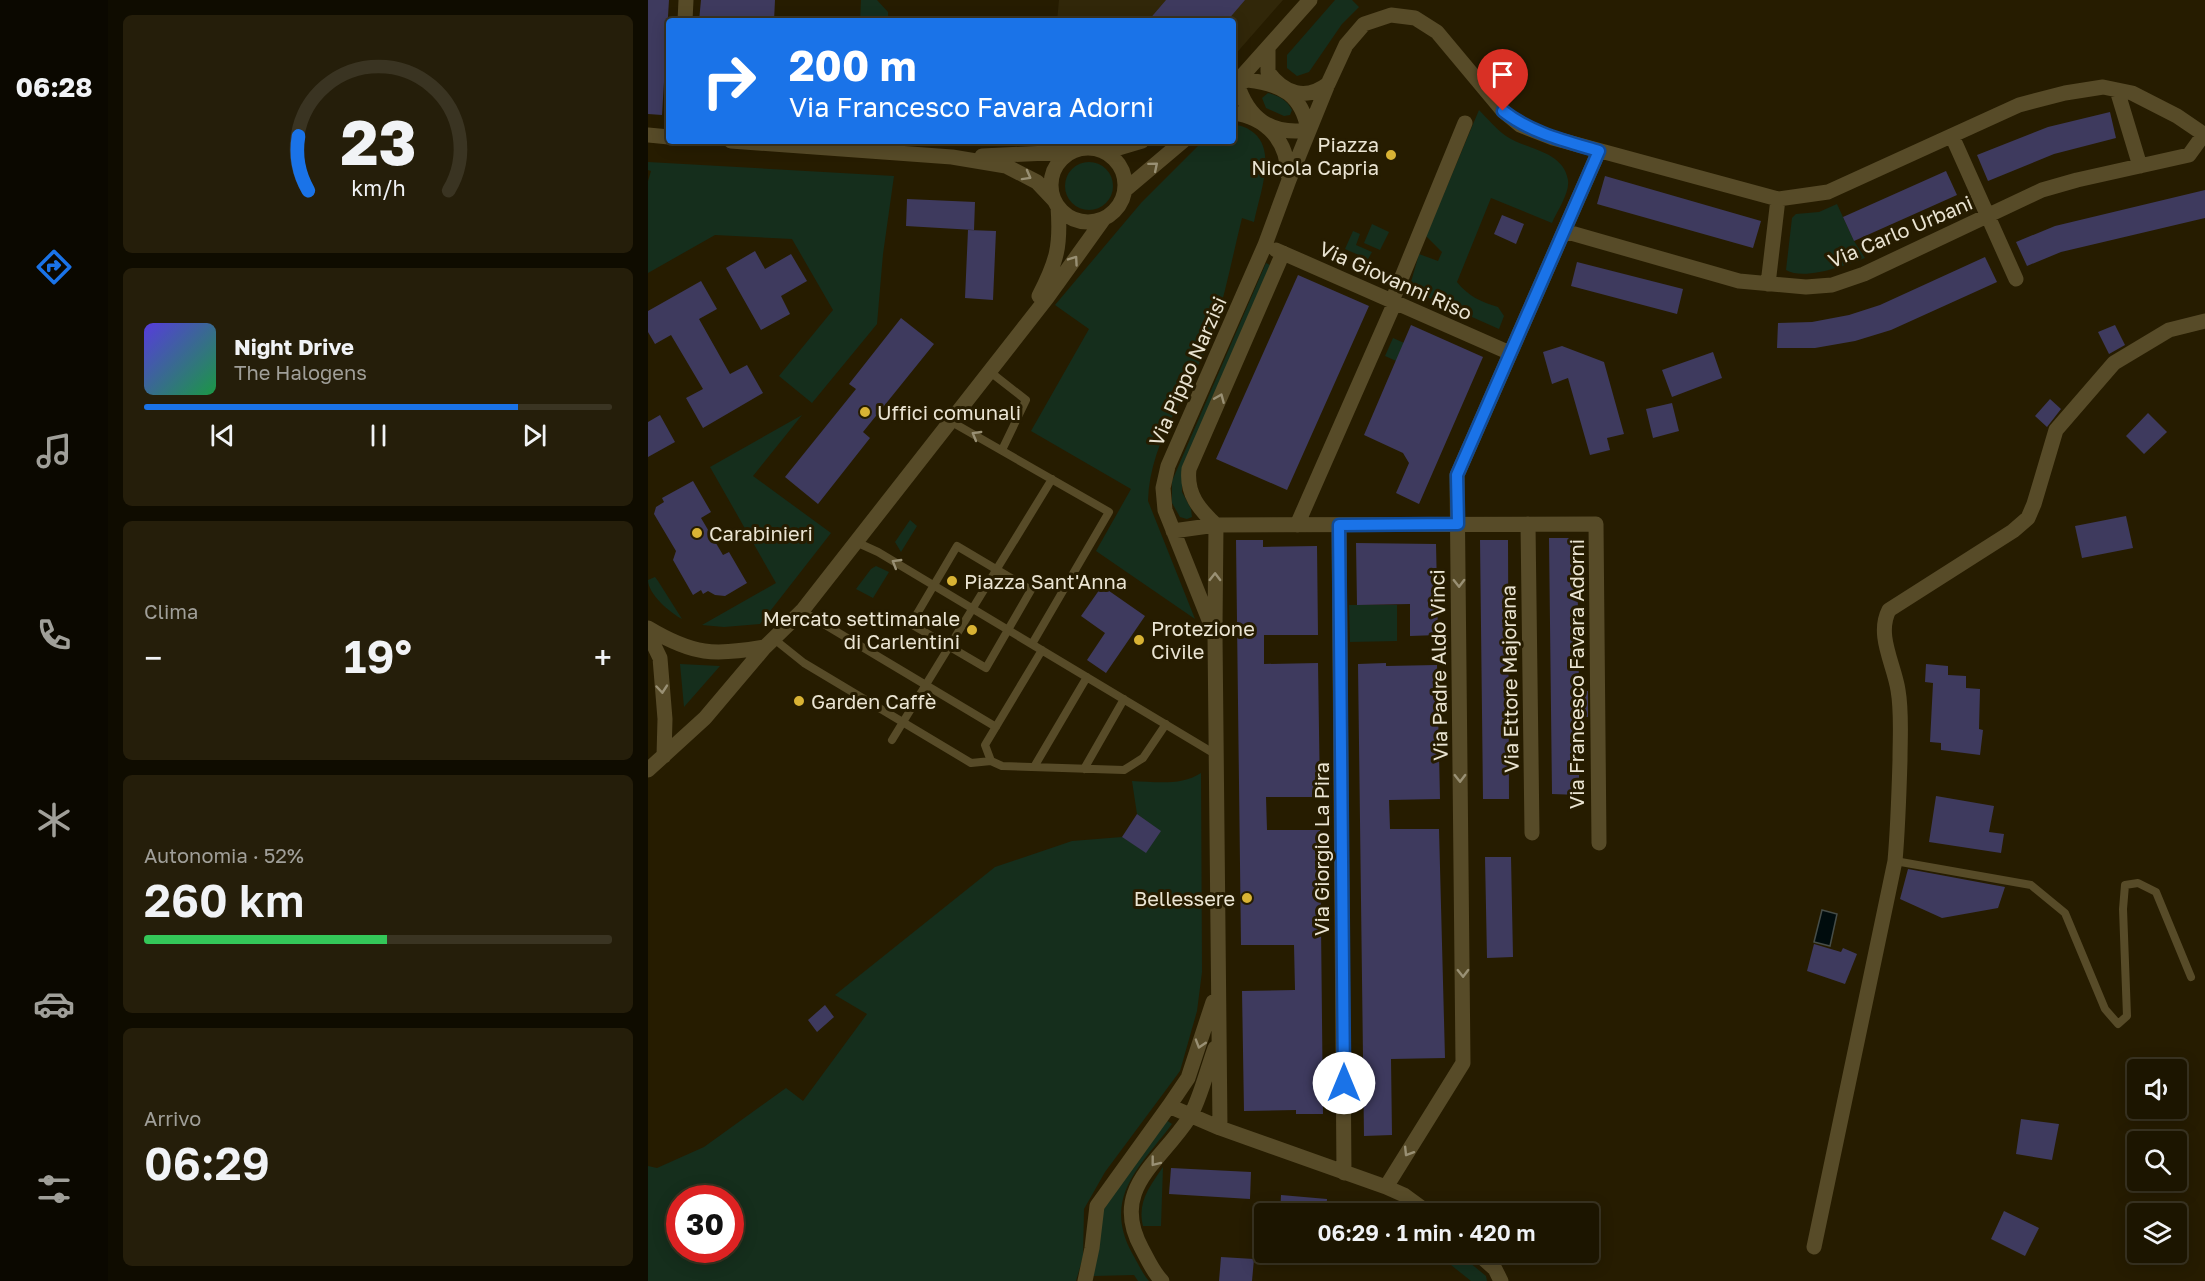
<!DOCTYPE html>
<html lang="it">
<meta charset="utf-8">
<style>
body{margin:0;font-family:"Golos Text",sans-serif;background:#251e0a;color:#f1f3f6;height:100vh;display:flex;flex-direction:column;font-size:22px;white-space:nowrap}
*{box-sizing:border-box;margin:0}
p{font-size:20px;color:#a09f99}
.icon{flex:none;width:33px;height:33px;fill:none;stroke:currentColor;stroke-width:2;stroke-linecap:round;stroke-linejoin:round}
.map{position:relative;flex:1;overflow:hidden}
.panel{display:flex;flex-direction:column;gap:15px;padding:15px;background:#0f0c00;width:540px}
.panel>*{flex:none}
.hud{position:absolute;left:18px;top:18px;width:570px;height:126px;border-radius:6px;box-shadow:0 3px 15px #0003,0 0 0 2px #3a3422;background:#1a73e8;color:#fff;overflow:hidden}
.buttons{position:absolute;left:1479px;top:1059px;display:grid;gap:12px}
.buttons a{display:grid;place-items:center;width:60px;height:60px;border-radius:6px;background:#1c1500;box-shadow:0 3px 15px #0003,0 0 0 2px #3a3422;font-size:30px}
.speed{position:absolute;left:18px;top:1185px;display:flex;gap:12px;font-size:30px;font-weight:700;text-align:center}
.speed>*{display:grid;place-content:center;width:78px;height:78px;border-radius:50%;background:#1c1500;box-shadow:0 3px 15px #0003,0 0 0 2px #3a3422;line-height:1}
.speed .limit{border:9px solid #d22;background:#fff;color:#111}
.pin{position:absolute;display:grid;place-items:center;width:51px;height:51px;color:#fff;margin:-62px -26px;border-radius:50% 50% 50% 0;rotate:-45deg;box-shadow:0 0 6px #0007}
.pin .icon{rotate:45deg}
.me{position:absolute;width:66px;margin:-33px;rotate:0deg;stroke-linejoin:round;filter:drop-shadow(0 0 4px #0008)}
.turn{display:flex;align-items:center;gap:21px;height:126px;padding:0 24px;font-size:27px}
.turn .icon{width:78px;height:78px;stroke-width:2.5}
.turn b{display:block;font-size:42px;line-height:51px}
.big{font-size:45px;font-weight:600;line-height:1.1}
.panel .widget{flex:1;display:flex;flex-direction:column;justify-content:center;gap:9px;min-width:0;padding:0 21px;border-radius:9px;background:#251e0a}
.panel .dial{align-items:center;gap:0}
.dial svg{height:156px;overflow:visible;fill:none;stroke:#3a3422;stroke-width:7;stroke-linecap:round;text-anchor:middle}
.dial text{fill:#f1f3f6;stroke:none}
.song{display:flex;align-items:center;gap:18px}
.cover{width:72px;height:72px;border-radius:9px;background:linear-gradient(135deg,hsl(250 70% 55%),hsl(140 70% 35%))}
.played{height:6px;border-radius:3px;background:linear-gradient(90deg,#1a73e8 80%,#3a3422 80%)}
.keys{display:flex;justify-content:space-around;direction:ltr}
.heat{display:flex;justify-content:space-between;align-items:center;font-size:33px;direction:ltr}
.charge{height:9px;border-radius:4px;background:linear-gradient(90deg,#34c759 52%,#3a3422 0)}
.trip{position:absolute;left:606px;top:1203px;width:345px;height:60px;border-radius:6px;background:#1c1500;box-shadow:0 3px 15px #0003,0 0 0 2px #3a3422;font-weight:600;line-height:60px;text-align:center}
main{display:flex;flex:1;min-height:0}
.tabs{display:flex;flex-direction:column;width:108px;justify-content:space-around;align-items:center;background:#0b0800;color:#a09f99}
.tabs .icon{width:42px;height:42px}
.tabs .current{color:#1a73e8}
.tabs b{font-size:27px;color:#f1f3f6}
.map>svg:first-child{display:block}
.built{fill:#312709}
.green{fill:#152e1c;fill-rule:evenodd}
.water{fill:#000c0d;stroke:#464d48;stroke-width:1.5}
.building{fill:#3e3a5e}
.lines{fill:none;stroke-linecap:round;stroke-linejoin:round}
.lane{stroke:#574b28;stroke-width:8}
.street{stroke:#574b28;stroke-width:15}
.oneway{stroke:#999074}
.route-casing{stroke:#114b97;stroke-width:15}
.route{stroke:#1a73e8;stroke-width:10}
.poi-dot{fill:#d9b334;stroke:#261c00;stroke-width:2}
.labels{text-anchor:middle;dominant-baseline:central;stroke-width:6;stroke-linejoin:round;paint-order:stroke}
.poi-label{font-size:20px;fill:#eae4d2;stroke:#261c00;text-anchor:start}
.street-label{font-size:20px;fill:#eae4d2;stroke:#261c00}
</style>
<main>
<nav class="tabs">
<b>06:28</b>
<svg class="icon current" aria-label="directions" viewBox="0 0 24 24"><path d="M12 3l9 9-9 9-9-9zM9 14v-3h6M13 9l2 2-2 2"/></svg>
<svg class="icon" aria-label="music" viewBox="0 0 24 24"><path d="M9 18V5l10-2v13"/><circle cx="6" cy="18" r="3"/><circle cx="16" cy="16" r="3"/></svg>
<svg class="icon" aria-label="phone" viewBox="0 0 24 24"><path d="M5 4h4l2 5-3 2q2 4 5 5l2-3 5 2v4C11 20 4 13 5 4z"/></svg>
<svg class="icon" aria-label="climate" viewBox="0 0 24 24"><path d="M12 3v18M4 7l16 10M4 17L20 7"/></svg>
<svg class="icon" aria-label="car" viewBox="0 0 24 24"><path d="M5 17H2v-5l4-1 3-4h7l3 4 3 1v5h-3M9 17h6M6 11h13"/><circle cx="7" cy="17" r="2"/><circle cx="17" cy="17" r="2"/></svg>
<svg class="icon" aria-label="filters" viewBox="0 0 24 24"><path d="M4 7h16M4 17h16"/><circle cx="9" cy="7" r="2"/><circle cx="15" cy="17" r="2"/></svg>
</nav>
<section class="panel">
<div class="widget dial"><svg viewBox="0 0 100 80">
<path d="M14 69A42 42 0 1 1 86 69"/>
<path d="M14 69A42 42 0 0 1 9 41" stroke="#1a73e8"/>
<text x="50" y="56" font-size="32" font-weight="700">23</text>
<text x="50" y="72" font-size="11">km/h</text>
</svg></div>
<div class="widget">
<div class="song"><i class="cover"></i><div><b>Night Drive</b><p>The Halogens</p></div></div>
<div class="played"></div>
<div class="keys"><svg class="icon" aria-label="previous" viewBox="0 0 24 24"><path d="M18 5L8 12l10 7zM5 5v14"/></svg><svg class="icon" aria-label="pause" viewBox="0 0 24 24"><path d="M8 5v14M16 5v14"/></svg><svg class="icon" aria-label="next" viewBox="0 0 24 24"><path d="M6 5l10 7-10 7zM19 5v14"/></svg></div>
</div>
<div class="widget"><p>Clima</p>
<div class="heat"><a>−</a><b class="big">19°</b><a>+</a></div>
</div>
<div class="widget"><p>Autonomia · 52%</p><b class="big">260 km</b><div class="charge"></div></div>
<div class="widget"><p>Arrivo</p><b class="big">06:29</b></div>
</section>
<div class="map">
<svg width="1557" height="1281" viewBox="0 0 1557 1281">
<rect width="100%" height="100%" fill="#261c00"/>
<path class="built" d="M411 0H635L585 57V21H409Z"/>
<path class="green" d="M213 0H229L240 12V21H212Z
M687 0H704L711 7 694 24 661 72 649 76 639 68V55Z
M620 93C631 96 639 100 644 110L642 115 636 116 618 108 614 98Z
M831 110C840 119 848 129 858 136 878 150 915 150 920 180 922 193 909 211 904 223L843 198 809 282C820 296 833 302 850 307L856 316 851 329 761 289 771 254 790 261 794 252 778 236Z
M585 125C594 125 600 128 606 133 629 152 611 196 606 222L594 218C585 254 578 291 567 326 547 385 502 436 500 501L547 619 448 551 483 489 383 431 441 329 407 305 493 203 554 142 585 141Z
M0 162 246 176 235 254 229 324 164 403 131 376 185 310 144 239 67 235 0 273V181L3 171 0 170Z
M417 186a24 24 0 1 1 48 0a24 24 0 1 1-48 0Z
M1189 204 1206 241 1217 258C1198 265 1157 281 1138 270L1144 218 1148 214 1171 212Z
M724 224 741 232 732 250 716 243Z
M705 231 712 234 708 245 724 252 720 259 697 249Z
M618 263 622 265 534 470V492L543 509 544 517 539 519 532 517 524 503V481Z
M745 338 790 358 782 376 737 356Z
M154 415 105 476 183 533 112 624 76 627 54 625 128 583 62 467Z
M262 520 269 526 253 552 247 542Z
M228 566 241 572 225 598 208 589 223 569Z
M7 577 10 581 34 619C22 613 0 594 0 580Z
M701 605H749V641L702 642Z
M32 664 72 666 36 707Z
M553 773 554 972 549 1011 532 1071 457 1172 436 1209 435 1257 428 1281H0V1166L9 1168 56 1147 138 1088 155 1101 219 1014 187 995 347 867 424 841 474 837 498 852 512 831 489 814 484 781C508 782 533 786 553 773ZM32 1198H82V1250H32Z
M518 1120 524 1124C492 1167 454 1197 484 1253 490 1263 494 1273 501 1281H490L486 1275 445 1276 455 1207Z
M515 1167 513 1226H495C489 1202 502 1186 515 1167Z
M807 1253H810L838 1276 839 1281H823L803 1265Z"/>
<path class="water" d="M1174 910 1189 914 1182 946 1166 942Z"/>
<path class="building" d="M0 0H21L14 115 0 114Z
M53 0H127L126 21H51Z
M518 0H597L579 21H500Z
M1462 112 1468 138 1406 154 1340 181 1329 155 1400 127Z
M1298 171 1309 195 1206 241 1195 217Z
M957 176 1113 221 1105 248 949 204Z
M1557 190V218L1413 252 1379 266 1368 242 1407 226Z
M259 199 327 202 326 230 258 226Z
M854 215 876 224 868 244 846 234Z
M320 230 348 231 345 300 317 298Z
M107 251 117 269 143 254 159 281 133 296 142 314 113 330 78 268Z
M1337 257 1349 282 1243 330 1207 341 1167 348H1129L1130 323 1164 322 1201 315 1232 305Z
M929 262 1035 289 1029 314 923 286Z
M650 275 721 306 639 490 568 459Z
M53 281 69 309 51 319 82 374 99 365 115 393 55 428 38 398 55 389 23 335 7 344 0 332V311Z
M253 318 286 344 215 432 222 438 170 504 137 477 208 389 201 384Z
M763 325 835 357 771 504 748 493 761 463 755 453 716 435Z
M1467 325 1477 345 1461 354 1450 332Z
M914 346 956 362 976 434 959 438 962 450 942 455 920 378 904 384 895 352Z
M1065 352 1074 378 1024 397 1014 370Z
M1402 399 1413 409 1399 427 1387 416Z
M1024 403 1031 431 1005 438 998 409Z
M1500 413 1519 432 1496 454 1478 436Z
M12 415 27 442 0 457V422Z
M45 481 63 512 53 518 75 555 81 552 99 583 77 596 67 595 60 591 55 594 53 590 45 595 25 560 28 551 6 514 8 507 16 502 14 498Z
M1478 516 1485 548 1434 558 1427 526Z
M901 538H929L931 691H940V717H931V795L904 794Z
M588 540H615V547L669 546 670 635H616V664L670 663 672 797H618L619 830H672L675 1114H648V1110L596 1111 594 991 647 990 646 945H593Z
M832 540H860L861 799H835Z
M708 543 788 544 790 635 762 636V604L709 605Z
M454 586 497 616 458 673 439 660 457 633 433 616Z
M738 663V666L789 665 792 799 741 800 742 829H791L797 1058 743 1059 744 1135 716 1136 710 664Z
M1278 664 1300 666V675L1318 676V688L1332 689 1331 729 1335 730 1332 755 1293 750V743L1282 742 1285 683 1277 682Z
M1288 796 1346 806 1341 832 1356 834 1353 853 1281 842Z
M489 814 513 831 498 853 474 837Z
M837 857H863L865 957 839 958Z
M1260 869 1357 887 1350 908 1294 918 1252 899Z
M1166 944 1193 952 1195 948 1209 954 1197 984 1159 971Z
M177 1005 186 1017 169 1032 160 1020Z
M1373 1119 1411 1124 1404 1160 1368 1154Z
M523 1168 603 1172 602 1199 521 1194Z
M633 1195 679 1199 678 1214H632Z
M1356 1211 1391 1228 1377 1256 1343 1239Z
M573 1257 606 1259 604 1281H571Z"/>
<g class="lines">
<path class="lane" d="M341 371 378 400 354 450
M302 421 461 512 384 644
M208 542 230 552 567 754
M309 546 383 590 338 668 263 624Z
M154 611 348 727
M126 639 156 663 323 763 343 761
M394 650 337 745 343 761 354 766 476 770 495 758 518 724
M244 740 404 479
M386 767 439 677
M436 769 476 699
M1247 861 1383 885 1417 913 1457 1009 1470 1024 1479 1016 1475 909 1477 885 1490 883 1508 892 1543 977"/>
<path class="street" d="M37 21 38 0
M620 48V72C636 94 658 101 680 84
M600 80C634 84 654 95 660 130 623 135 600 119 589 83Z
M586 85 662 0
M1469 90 1492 166
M585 113C619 117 640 142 640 175
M0 135 21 137
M1304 136 1368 279
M83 141 304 157 358 166 389 182 406 200
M403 185a37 37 0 1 1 74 0a37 37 0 1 1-74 0Z
M457 152 494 141
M334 156 422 152
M477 190 535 141
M916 231 1091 281 1158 287 1184 285 1216 274 1394 190 1429 180 1541 155 1556 134
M628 250 862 353
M1120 284 1130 199
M391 296C409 261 413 246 410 207
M744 301 817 123
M880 524 884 833
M649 525 747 302
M691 525 696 1173
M525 531 568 525 948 524 951 843
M567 626 568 525C551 509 538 494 541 469L635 253
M0 628C45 655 66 656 117 647
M0 633 12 658 17 719 16 756
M0 770 57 718 117 647 154 611 399 298 455 220
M521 1106 540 1078 565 1002
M572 1128 567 635 517 510 515 488 520 466 617 245 641 180 680 84 698 45 716 24 743 15 767 18 789 32 855 111 872 125 905 138 1130 199 1180 192 1371 105 1417 93 1455 87 1484 93 1529 116 1557 135
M738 1187 815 1063 809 475 951 151
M1166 1247 1247 861C1250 827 1251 794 1252 760 1252 736 1254 713 1250 690 1246 664 1228 635 1241 610L1365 531 1380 518 1386 504 1408 430 1466 363 1521 330 1557 321
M828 1252 847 1269 853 1281
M437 1281 444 1248 449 1206 521 1106 572 1128 738 1187 756 1195 782 1214
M514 1281C505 1272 500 1260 494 1249 461 1189 511 1164 541 1118 551 1103 560 1067 567 1048"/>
</g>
<defs><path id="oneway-chevron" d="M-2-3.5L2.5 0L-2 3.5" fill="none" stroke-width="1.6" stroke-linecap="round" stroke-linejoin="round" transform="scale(1.5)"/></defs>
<g class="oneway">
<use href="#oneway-chevron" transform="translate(506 166) rotate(-40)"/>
<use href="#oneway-chevron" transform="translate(379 176) rotate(29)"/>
<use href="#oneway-chevron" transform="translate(426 260) rotate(-55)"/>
<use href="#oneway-chevron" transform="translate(572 398) rotate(-67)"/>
<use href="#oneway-chevron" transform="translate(328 435) rotate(-150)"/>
<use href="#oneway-chevron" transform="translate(248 563) rotate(-149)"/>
<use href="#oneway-chevron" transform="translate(567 577) rotate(-89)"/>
<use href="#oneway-chevron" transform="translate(811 583) rotate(89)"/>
<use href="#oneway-chevron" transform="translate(14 689) rotate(85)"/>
<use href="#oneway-chevron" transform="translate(812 778) rotate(89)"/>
<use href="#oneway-chevron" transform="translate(815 973) rotate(89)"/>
<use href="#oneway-chevron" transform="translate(552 1044) rotate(107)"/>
<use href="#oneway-chevron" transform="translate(760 1152) rotate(122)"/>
<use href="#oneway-chevron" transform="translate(507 1162) rotate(128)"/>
</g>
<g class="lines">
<defs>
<path id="route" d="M696 1083 691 525 810 524 809 475 951 151C917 141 883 133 855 111"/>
</defs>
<use href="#route" class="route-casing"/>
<use href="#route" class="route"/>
</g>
<g class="poi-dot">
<circle cx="743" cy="155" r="6"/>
<circle cx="217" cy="412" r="6"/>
<circle cx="49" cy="533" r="6"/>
<circle cx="304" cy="581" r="6"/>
<circle cx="324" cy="630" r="6"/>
<circle cx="491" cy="640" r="6"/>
<circle cx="151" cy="701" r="6"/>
<circle cx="599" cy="898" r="6"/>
</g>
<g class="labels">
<g class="poi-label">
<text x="731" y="144" text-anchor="end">Piazza<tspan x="731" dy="23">Nicola Capria</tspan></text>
<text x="229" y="412">Uffici comunali</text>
<text x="61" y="533">Carabinieri</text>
<text x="316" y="581">Piazza Sant'Anna</text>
<text x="312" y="618" text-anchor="end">Mercato settimanale<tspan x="312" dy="23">di Carlentini</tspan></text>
<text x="503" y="628">Protezione<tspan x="503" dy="23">Civile</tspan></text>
<text x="163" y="701">Garden Caffè</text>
<text x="587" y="898" text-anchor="end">Bellessere</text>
</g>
<g class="street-label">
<text transform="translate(1252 231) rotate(-23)">Via Carlo Urbani</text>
<text transform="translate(748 280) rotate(24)">Via Giovanni Riso</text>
<text transform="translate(539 371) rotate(-66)">Via Pippo Narzisi</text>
<text transform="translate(790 665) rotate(-91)">Via Padre Aldo Vinci</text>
<text transform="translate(928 674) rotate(-90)">Via Francesco Favara Adorni</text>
<text transform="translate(861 679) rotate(-91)">Via Ettore Majorana</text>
<text transform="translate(673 849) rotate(-90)">Via Giorgio La Pira</text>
</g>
</g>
</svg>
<div class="buttons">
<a><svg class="icon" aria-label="sound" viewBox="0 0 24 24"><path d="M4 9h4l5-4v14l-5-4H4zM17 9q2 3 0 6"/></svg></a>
<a><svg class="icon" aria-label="search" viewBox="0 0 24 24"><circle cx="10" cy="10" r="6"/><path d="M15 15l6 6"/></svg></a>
<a><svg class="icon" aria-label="layers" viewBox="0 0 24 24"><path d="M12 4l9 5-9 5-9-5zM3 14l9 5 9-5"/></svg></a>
</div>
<div class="speed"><div class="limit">30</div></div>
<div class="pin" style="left:855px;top:111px;background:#d93025"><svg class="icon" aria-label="arrive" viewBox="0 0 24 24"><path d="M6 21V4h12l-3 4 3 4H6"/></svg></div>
<svg class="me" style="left:696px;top:1083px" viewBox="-20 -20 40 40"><circle r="19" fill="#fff"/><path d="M0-13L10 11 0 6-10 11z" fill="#1a73e8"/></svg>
<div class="trip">06:29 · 1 min · 420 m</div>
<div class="hud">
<div class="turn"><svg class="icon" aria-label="right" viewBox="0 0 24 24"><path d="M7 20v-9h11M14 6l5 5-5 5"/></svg><div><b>200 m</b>Via Francesco Favara Adorni</div></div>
</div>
</div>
</main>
